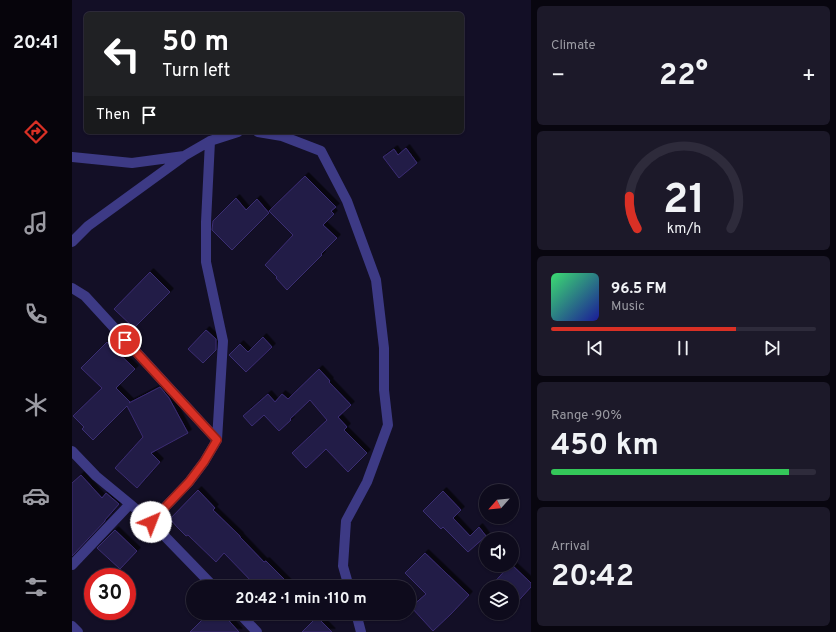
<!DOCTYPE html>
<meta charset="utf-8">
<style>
body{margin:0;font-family:Overpass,sans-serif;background:#1c1929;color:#f1f3f6;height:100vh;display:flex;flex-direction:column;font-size:15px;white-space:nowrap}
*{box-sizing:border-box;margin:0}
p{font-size:13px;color:#9b9ba3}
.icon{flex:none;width:22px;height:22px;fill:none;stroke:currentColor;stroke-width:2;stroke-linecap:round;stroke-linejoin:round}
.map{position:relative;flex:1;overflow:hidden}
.details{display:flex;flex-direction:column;gap:6px;padding:6px;background:#08060f;width:305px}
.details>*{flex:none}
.top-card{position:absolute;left:12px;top:12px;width:380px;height:122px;border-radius:6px;box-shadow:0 1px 3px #0004,0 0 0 1px #2e2b3b;background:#202124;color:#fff;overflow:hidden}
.needle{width:26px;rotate:243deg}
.fabs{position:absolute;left:407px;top:484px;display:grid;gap:8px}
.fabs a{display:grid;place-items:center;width:40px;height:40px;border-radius:50%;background:#0e0b1c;box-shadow:0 1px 3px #0004,0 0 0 1px #2e2b3b;font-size:20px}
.speed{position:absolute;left:12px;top:568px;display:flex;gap:8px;font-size:20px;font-weight:700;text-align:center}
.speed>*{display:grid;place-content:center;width:52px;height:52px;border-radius:50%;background:#0e0b1c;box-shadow:0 1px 3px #0004,0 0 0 1px #2e2b3b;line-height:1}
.speed .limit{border:6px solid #d22;background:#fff;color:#111}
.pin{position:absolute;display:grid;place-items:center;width:34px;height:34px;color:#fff;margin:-17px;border:2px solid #fff;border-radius:50%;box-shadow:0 1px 4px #0007}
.me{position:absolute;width:44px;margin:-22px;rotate:44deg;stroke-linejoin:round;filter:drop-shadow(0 0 3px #0008)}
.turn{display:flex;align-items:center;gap:14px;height:84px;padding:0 12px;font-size:18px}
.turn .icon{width:52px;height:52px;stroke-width:2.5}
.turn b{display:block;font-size:28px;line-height:34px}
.then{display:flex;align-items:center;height:38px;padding:0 12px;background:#0003;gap:8px;font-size:15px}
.big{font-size:30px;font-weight:700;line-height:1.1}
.details .widget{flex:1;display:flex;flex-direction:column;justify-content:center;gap:6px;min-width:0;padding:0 14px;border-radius:6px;background:#1c1929}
.details .dial{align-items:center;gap:0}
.dial svg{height:104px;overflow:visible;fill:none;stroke:#2e2b3b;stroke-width:7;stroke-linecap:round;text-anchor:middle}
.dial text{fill:#f1f3f6;stroke:none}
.song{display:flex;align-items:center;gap:12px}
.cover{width:48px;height:48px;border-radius:6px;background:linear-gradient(135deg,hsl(140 70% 55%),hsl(240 70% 35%))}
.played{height:4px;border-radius:2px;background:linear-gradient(90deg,#d93025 70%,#2e2b3b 70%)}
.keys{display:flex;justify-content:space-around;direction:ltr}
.heat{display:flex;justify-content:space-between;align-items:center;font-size:22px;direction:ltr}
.charge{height:6px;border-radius:3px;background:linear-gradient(90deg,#34c759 90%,#2e2b3b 0)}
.trip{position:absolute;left:114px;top:580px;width:230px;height:40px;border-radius:20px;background:#0e0b1c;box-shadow:0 1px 3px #0004,0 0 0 1px #2e2b3b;font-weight:700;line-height:40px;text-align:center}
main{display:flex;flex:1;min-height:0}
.tab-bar{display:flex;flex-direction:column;width:72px;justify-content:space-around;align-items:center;background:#06040b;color:#9b9ba3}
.tab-bar .icon{width:28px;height:28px}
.tab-bar .current{color:#d93025}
.tab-bar b{font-size:18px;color:#f1f3f6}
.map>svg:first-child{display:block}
.building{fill:#241b47;stroke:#3b2d73;filter:url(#shadow)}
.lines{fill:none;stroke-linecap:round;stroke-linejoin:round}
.minor{stroke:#3d3a85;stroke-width:10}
.route-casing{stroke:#8d1f18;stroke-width:10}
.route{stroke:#d93025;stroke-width:7}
</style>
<main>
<nav class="tab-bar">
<b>20:41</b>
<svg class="icon current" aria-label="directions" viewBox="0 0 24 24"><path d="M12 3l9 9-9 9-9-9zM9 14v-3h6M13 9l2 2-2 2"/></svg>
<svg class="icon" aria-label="music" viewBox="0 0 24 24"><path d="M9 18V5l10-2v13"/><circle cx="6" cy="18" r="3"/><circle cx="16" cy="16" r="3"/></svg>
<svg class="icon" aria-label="phone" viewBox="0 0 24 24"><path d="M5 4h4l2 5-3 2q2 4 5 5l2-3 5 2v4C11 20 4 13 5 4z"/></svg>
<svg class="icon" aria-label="climate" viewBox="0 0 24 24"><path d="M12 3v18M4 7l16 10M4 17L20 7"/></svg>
<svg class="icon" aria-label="car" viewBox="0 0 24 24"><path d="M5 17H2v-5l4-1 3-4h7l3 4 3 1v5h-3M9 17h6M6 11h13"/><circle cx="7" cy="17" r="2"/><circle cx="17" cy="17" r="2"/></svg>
<svg class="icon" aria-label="filters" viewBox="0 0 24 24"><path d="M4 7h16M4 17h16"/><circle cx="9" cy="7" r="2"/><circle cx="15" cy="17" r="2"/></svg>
</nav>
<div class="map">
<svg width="459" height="632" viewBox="0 0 459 632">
<defs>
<filter id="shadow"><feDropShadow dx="3.5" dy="-3.5" stdDeviation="0" flood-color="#0009"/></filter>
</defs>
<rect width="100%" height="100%" fill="#130f26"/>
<path class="building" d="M334 148 345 163 327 178 311 157 322 149 326 155Z
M233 176 264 207 259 211 262 214 251 225 265 238 249 254 250 255 215 290 204 278 205 277 193 265 221 235 197 211Z
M164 198 174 210 185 199 197 213 160 250 140 230 141 221Z
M78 272 98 292 62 328 42 309Z
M134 330 144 339V350L131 363 116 349Z
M191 337 200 347 174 372 157 355 168 344 176 352Z
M35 342 63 369 44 388 58 402 57 403 88 387 97 398 116 433 79 453 88 462 65 488 43 468 71 437 55 406 21 440 10 429 12 427 1 416 30 388 9 368Z
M247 369 258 381 257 382 279 405 266 417 275 427 272 430 295 453 276 472 254 449 234 468 220 453 255 420 238 400 218 419 219 420 207 431 192 415 180 426 171 416 196 394 203 402 210 394 216 399Z
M9 475 30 498 34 493 47 504 33 520V521L0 556V483Z
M126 490 143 508 141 510 168 536V537L192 562 194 561 220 587H185L152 553 144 562 116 535 114 536 105 527 98 519Z
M371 491 389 510 381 518 398 536 407 527 414 536 396 552 371 527 369 529 351 511Z
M43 530 65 551 48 569 25 548Z
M353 553 397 595 379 614 361 631 339 607 354 594 333 573Z
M438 565H440L459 583V587L440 608V587H418Z
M137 613H150L167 632H118Z
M245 617 260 632H230Z"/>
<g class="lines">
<path class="minor" d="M186 132 210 136 249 151 275 201 304 280 312 348V390L316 425 295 482 274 521 271 566 277 587
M0 157 60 163 112 156 138 141 166 132
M0 242 16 226 111 157
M0 288 13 296 145 440
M0 451 24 476 58 504 79 522 142 587
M79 522 117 482 132 462 145 440 151 341 134 262V222L138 141
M0 565 58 504
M167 613 185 632
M284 613 289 632
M0 626 6 632"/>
</g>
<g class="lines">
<defs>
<path id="route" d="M53 340 145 440 132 462 117 482 79 522"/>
</defs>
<use href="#route" class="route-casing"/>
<use href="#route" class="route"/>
</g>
</svg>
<div class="fabs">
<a><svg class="needle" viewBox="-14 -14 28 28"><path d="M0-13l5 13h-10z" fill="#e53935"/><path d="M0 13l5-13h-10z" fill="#9b9ba3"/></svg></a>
<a><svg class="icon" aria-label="sound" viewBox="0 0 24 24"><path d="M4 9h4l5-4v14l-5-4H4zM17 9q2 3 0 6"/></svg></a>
<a><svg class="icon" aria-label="layers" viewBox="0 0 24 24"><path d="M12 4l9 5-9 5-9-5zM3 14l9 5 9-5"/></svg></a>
</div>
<div class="speed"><div class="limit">30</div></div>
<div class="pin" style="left:53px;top:340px;background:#d93025"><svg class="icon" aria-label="arrive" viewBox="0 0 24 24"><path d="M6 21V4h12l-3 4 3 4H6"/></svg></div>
<svg class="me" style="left:79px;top:522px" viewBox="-20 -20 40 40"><circle r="19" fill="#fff"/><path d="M0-13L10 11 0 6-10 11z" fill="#d93025"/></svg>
<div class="trip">20:42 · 1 min · 110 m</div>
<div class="top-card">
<div class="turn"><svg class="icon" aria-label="left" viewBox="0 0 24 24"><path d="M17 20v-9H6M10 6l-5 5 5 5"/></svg><div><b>50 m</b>Turn left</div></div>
<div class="then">Then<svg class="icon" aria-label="arrive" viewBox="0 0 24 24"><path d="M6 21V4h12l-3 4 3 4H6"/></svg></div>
</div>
</div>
<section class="details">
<div class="widget"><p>Climate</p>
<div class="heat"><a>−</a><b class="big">22°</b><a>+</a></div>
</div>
<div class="widget dial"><svg viewBox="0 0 100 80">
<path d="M14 69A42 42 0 1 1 86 69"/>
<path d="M14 69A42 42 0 0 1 8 44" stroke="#d93025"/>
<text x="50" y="56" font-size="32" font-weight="700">21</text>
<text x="50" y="72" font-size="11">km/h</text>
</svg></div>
<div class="widget">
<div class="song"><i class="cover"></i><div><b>96.5 FM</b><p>Music</p></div></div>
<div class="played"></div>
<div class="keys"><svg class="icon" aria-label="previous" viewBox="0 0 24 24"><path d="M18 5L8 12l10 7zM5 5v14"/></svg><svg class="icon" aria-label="pause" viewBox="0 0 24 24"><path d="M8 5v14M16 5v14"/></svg><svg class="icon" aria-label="next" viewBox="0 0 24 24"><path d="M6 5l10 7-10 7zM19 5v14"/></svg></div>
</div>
<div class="widget"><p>Range · 90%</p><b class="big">450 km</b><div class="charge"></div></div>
<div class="widget"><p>Arrival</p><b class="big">20:42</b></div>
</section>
</main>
